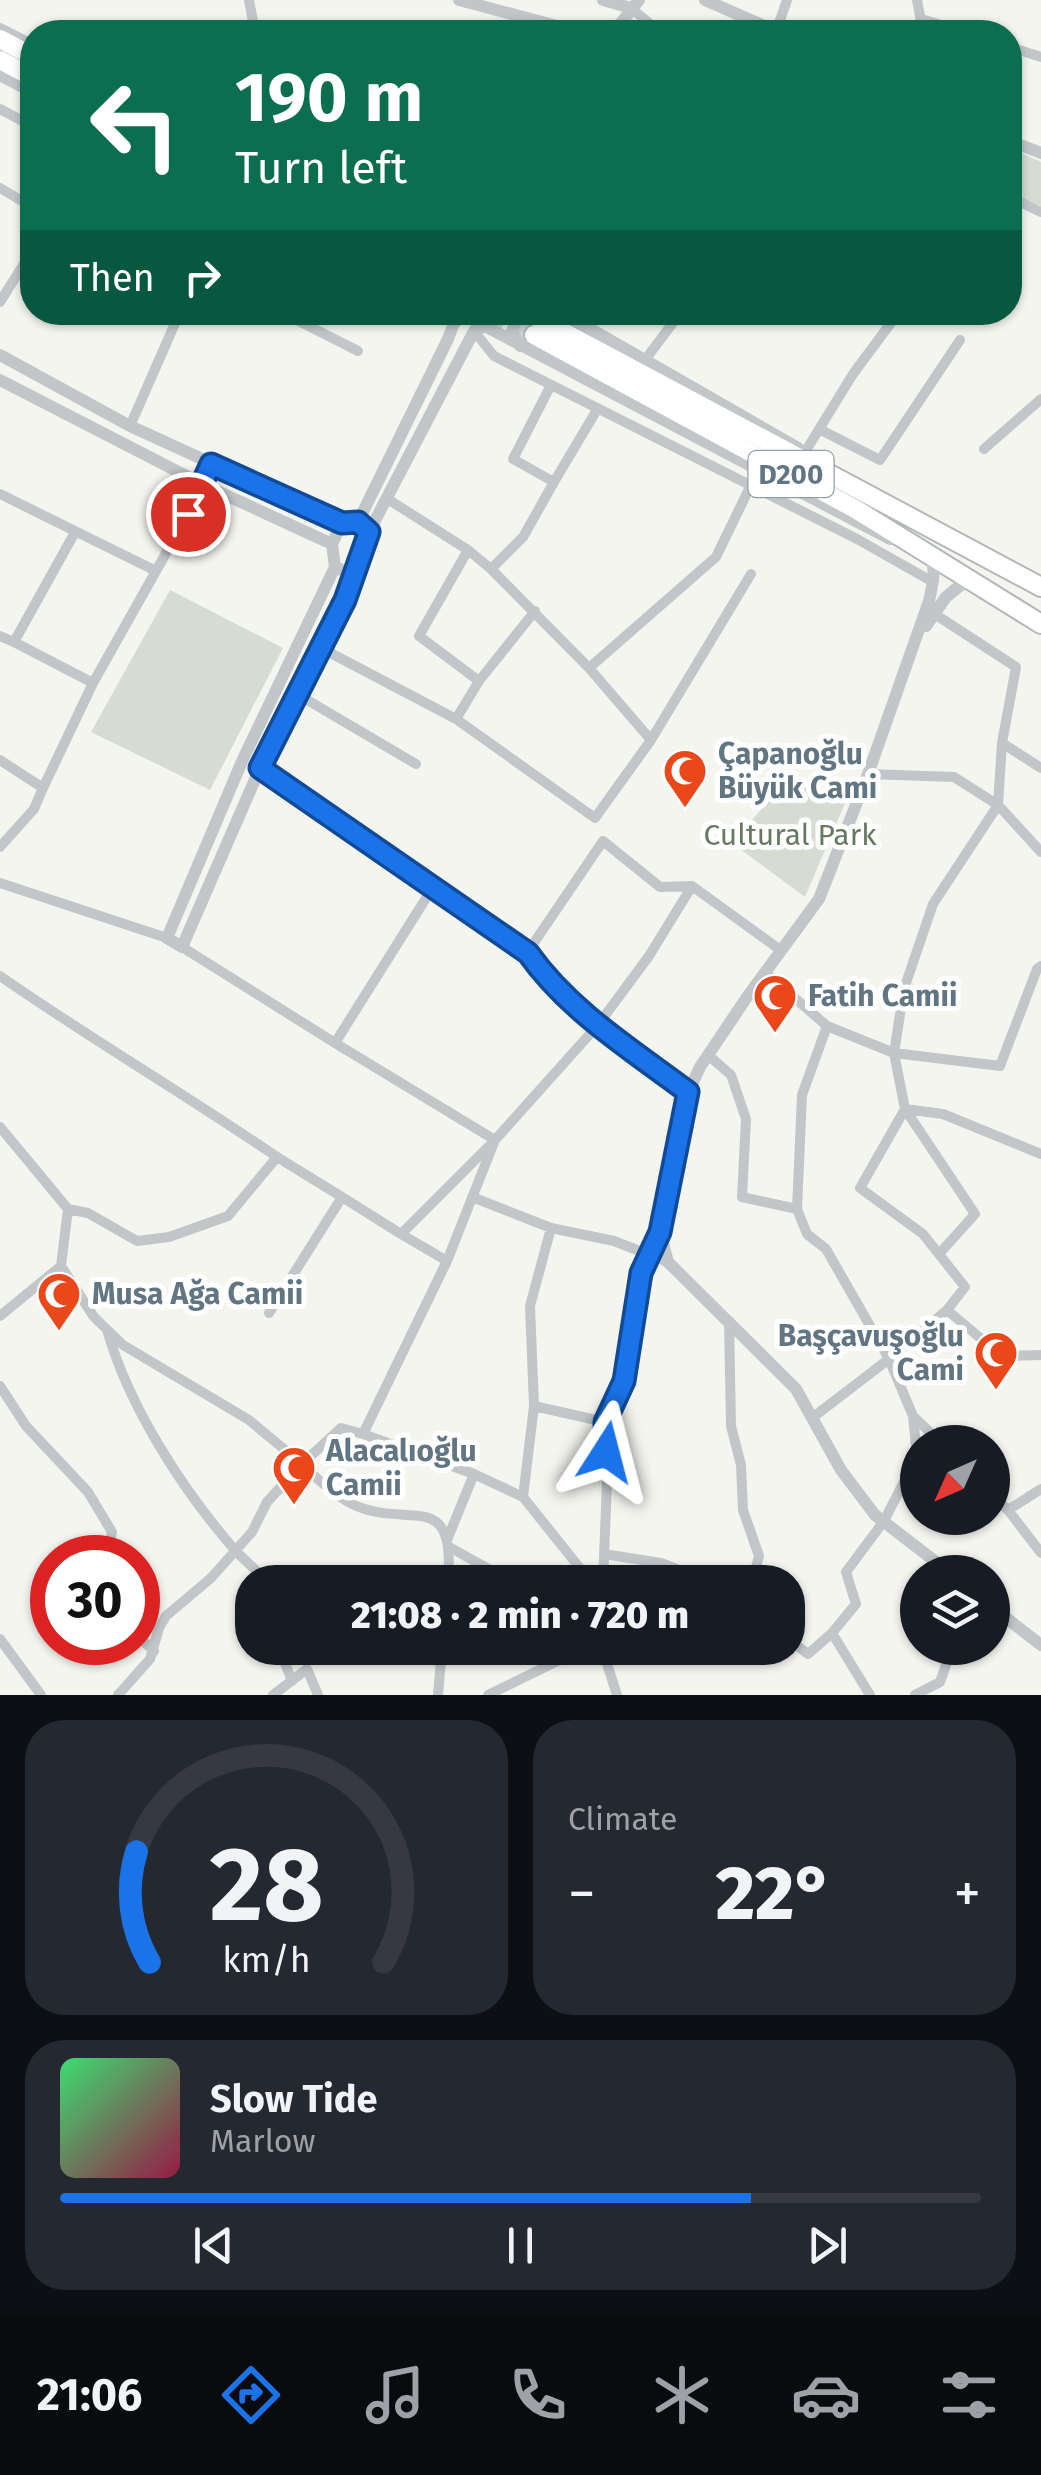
<!DOCTYPE html>
<meta charset="utf-8">
<style>
body{margin:0;font-family:"Fira Sans",sans-serif;background:#242831;color:#f1f3f6;height:100vh;display:flex;flex-direction:column;font-size:38px;white-space:nowrap}
*{box-sizing:border-box;margin:0}
p{font-size:32px;color:#9ea1a6}
.icon{flex:none;width:55px;height:55px;fill:none;stroke:currentColor;stroke-width:2;stroke-linecap:round;stroke-linejoin:round}
.map{position:relative;height:1695px;overflow:hidden}
.side{display:flex;flex-direction:column;gap:25px;padding:25px;background:#0d0f14;flex:1}
.side>*{flex:none}
.top-card{position:absolute;left:20px;top:20px;width:1002px;height:305px;border-radius:40px;box-shadow:0 2px 8px #0004;background:#0b6e4f;color:#fff;overflow:hidden}
.needle{width:65px;rotate:225deg}
.tools{position:absolute;left:900px;top:1425px;display:grid;gap:20px}
.tools a{display:grid;place-items:center;width:110px;height:110px;border-radius:50%;background:#171b24;box-shadow:0 2px 8px #0004;font-size:50px}
.speed{position:absolute;left:30px;top:1535px;display:flex;gap:20px;font-size:50px;font-weight:700;text-align:center}
.speed>*{display:grid;place-content:center;width:130px;height:130px;border-radius:50%;background:#171b24;box-shadow:0 2px 8px #0004;line-height:1}
.speed .limit{border:15px solid #d22;background:#fff;color:#111}
.pin{position:absolute;display:grid;place-items:center;width:85px;height:85px;color:#fff;margin:-42px;border:5px solid #fff;border-radius:50%;box-shadow:0 2px 10px #0007}
.me{position:absolute;width:110px;margin:-55px;rotate:9deg;stroke-linejoin:round;filter:drop-shadow(0 0 8px #0008)}
.turn{display:flex;align-items:center;gap:35px;height:210px;padding:0 50px;font-size:45px}
.turn .icon{width:130px;height:130px;stroke-width:2.5}
.turn b{display:block;font-size:70px;line-height:85px}
.then{display:flex;align-items:center;height:95px;padding:0 50px;background:#0003;gap:20px;font-size:38px}
.big{font-size:75px;font-weight:800;line-height:1.1}
.side .card{flex:1;display:flex;flex-direction:column;justify-content:center;gap:15px;min-width:0;padding:0 35px;border-radius:40px;background:#242831}
.side .dial{align-items:center;gap:0}
.dial svg{height:260px;overflow:visible;fill:none;stroke:#363941;stroke-width:7;stroke-linecap:round;text-anchor:middle}
.dial text{fill:#f1f3f6;stroke:none}
.song{display:flex;align-items:center;gap:30px}
.cover{width:120px;height:120px;border-radius:15px;background:linear-gradient(135deg,hsl(140 70% 55%),hsl(340 70% 35%))}
.played{height:10px;border-radius:5px;background:linear-gradient(90deg,#1a73e8 75%,#363941 75%)}
.keys{display:flex;justify-content:space-around;direction:ltr}
.heat{display:flex;justify-content:space-between;align-items:center;font-size:55px;direction:ltr}
.side .tiles{flex:1;display:grid;gap:25px;grid-template-columns:1fr 1fr}
.card:last-child{grid-column:span 2}
.trip{position:absolute;left:235px;top:1565px;width:570px;height:100px;border-radius:40px;background:#171b24;box-shadow:0 2px 8px #0004;font-weight:800;line-height:100px;text-align:center}
.tab-bar{display:flex;height:160px;justify-content:space-around;align-items:center;background:#090b0e;color:#9ea1a6}
.tab-bar .icon{width:70px;height:70px}
.tab-bar .on{color:#1a73e8}
.tab-bar b{font-size:45px;color:#f1f3f6}
.map>svg:first-child{display:block}
.green{fill:#d6dcd1}
.lines{fill:none;stroke-linecap:round;stroke-linejoin:round}
.trunk-tunnel{stroke:#d0d5d5;stroke-width:18;stroke-dasharray:18 9;stroke-linecap:butt}
.trunk-casing{stroke:#b4b8bb;stroke-width:22}
.minor{stroke:#c2c6c9;stroke-width:10}
.tertiary{stroke:#c2c6c9;stroke-width:12}
.trunk{stroke:#fff;stroke-width:18}
.route-casing{stroke:#114b97;stroke-width:25}
.route{stroke:#1a73e8;stroke-width:18}
.labels{text-anchor:middle;dominant-baseline:central;stroke-width:10;stroke-linejoin:round;paint-order:stroke}
.shield{fill:#fff;stroke:#919ea8;stroke-width:2.5}
.shield-label{font-size:28px;font-weight:bold;fill:#627583}
.poi-label{font-size:30px;font-weight:bold;fill:#627583;stroke:#fff;text-anchor:start}
.park-label{font-size:30px;fill:#677a61;stroke:#fff}
</style>
<div class="map">
<svg width="1041" height="1695" viewBox="0 0 1041 1695">
<rect width="100%" height="100%" fill="#f5f5f0"/>
<path class="green" d="M1021 153 1041 162V206L1010 193V167Z
M170 590 283 648 210 790 91 732Z
M796 784 845 803 805 897 732 843 779 789Z"/>
<g class="lines">
<path class="trunk-tunnel" d="M490 312 534 335"/>
<defs>
<path id="trunk" d="M0 39 32 56
M0 60 32 77
M539 319 1041 587
M534 335 857 510 1041 624"/>
</defs>
<use href="#trunk" class="trunk-casing"/>
<path class="minor" d="M249 0 255 32
M917 0 923 32
M631 8 660 32
M921 19 964 32
M776 32 787 0
M1010 47 1041 57
M0 109 32 126
M0 188 32 207
M1010 197 1041 212
M0 302 32 251
M281 312 358 351
M433 312 456 323
M474 331 494 356 857 539 933 582
M645 360 681 312
M551 385 513 459 554 482 598 408
M130 426 180 312
M819 429 880 460 960 340
M984 449 1041 399
M805 452 853 374 899 312
M0 494 156 571 93 683
M386 498 468 550 491 569 589 668
M468 550 419 636 479 681
M491 569 523 537 554 482
M156 571 204 485 211 464
M933 613 1016 667 1002 743 998 805 1041 852
M0 636 14 642
M321 648 456 719 595 818 651 740 589 668 716 557 751 485
M297 694 416 764
M456 719 479 681 535 611
M651 740 751 574
M1002 743 1041 768
M0 760 43 788 34 809 0 847
M260 768 527 953
M868 774 954 777 998 805 933 904 904 989 894 1053 827 1026 802 1095 797 1209 807 1234 826 1249 889 1359 947 1310 979 1337 1011 1356 1041 1355
M43 788 93 683 14 642 74 534
M0 883 167 938
M692 886 660 887 603 841 527 953 543 975 598 1025 649 956 692 886 779 949
M433 887 335 1043 495 1140 598 1025 688 1093
M182 947 335 1043
M1041 966 1037 969 1000 1066 894 1053 905 1109 943 1114 1041 1154
M766 973 827 1026
M0 976C91 1039 186 1095 277 1157L228 1216 169 1237 137 1241 88 1213 68 1209 0 1127
M708 1055 731 1075 746 1119 742 1197 797 1209
M342 1197 401 1234 489 1146
M472 1197 551 1228 614 1241 668 1262
M401 1234 447 1261
M939 1254 975 1214 905 1109 860 1188 923 1234 965 1287 947 1310
M61 1266 94 1317 123 1345 249 1420 302 1464 267 1502 252 1532 211 1578 166 1616 159 1628 150 1659 118 1695
M269 1313 342 1197 277 1157
M0 1316 61 1266 68 1209
M729 1321 731 1426 741 1465 743 1510 759 1556 752 1582
M107 1330C129 1407 182 1489 234 1549 245 1561 257 1570 267 1582
M0 1386 26 1426 88 1492 112 1532 106 1558
M534 1406 605 1422
M812 1418 889 1359 913 1416
M363 1434 474 1474 523 1497 591 1582
M1041 1489 1008 1510 1041 1553
M992 1495 1008 1510
M523 1497 534 1406 530 1306 551 1228
M447 1540 474 1474
M451 1548 512 1582
M604 1554 661 1563 710 1582
M448 1582C456 1485 408 1531 352 1504 334 1495 316 1478 302 1464L341 1428 363 1434 447 1261 495 1140
M603 1582 607 1482 605 1422 624 1381 641 1273 660 1232
M138 1636 154 1651
M0 1639 41 1695
M788 1639 808 1654 832 1633
M279 1648 292 1681
M602 1648 617 1695
M273 1695 307 1669 318 1695
M438 1695 442 1648
M488 1695 584 1648
M870 1695 832 1633 856 1604 846 1572 884 1521 917 1456 913 1416 940 1442
M915 1695 940 1682 952 1648"/>
<path class="tertiary" d="M459 0 579 32
M603 0 631 8
M705 0 778 32
M0 29 32 45
M614 32 639 0
M0 75 32 92
M1010 141 1041 153
M458 312 890 539
M561 312 798 448
M520 346 512 331 520 312
M0 355 130 426 342 523
M0 380 204 485 332 544
M930 556C937 569 932 587 929 601L868 774 819 899 747 997 700 1067 688 1093 660 1232 668 1262 796 1389 841 1470 875 1515 949 1572
M335 567 243 759 167 938 182 947 260 768 345 600 369 532 474 331 493 322 502 312
M342 570 335 567 332 544 342 523 358 522 448 339 458 312
M926 626 946 597 967 580 961 576
M992 1607 1041 1645"/>
<use href="#trunk" class="trunk"/>
</g>
<g class="lines">
<defs>
<path id="route" d="M188 514 211 464 342 523 358 522 369 532 345 600 260 768 528 953C569 1011 632 1050 688 1092L660 1232 641 1273 624 1381 605 1422 606 1452"/>
</defs>
<use href="#route" class="route-casing"/>
<use href="#route" class="route"/>
</g>
<defs>
<symbol id="mosque-pin" viewBox="-11 -11 22 30"><path d="M0 17L-7.5 6A9.5 9.5 0 1 1 7.5 6Z" fill="#ea471b" stroke="#fff"/><path d="M3.5-4.9A6 6 0 1 0 3.5 4.9A5 5 0 1 1 3.5-4.9Z" fill="#fff"/></symbol>
</defs>
<g fill-rule="evenodd">
<use href="#mosque-pin" x="660" y="746" width="50" height="68"/>
<use href="#mosque-pin" x="750" y="971" width="50" height="68"/>
<use href="#mosque-pin" x="34" y="1269" width="50" height="68"/>
<use href="#mosque-pin" x="971" y="1328" width="50" height="68"/>
<use href="#mosque-pin" x="269" y="1443" width="50" height="68"/>
</g>
<g class="labels">
<rect class="shield" x="748.5" y="451" width="85" height="46" rx="8"/>
<g class="shield-label">
<text x="791" y="474">D200</text>
</g>
<g class="poi-label">
<text x="718" y="754">Çapanoğlu<tspan x="718" dy="34">Büyük Cami</tspan></text>
<text x="808" y="996">Fatih Camii</text>
<text x="92" y="1294">Musa Ağa Camii</text>
<text x="964" y="1336" text-anchor="end">Başçavuşoğlu<tspan x="964" dy="34">Cami</tspan></text>
<text x="326" y="1451">Alacalıoğlu<tspan x="326" dy="34">Camii</tspan></text>
</g>
<g class="park-label">
<text x="790" y="835">Cultural Park</text>
</g>
</g>
</svg>
<div class="tools">
<a><svg class="needle" viewBox="-14 -14 28 28"><path d="M0-13l5 13h-10z" fill="#e53935"/><path d="M0 13l5-13h-10z" fill="#9ea1a6"/></svg></a>
<a><svg class="icon" aria-label="layers" viewBox="0 0 24 24"><path d="M12 4l9 5-9 5-9-5zM3 14l9 5 9-5"/></svg></a>
</div>
<div class="speed"><div class="limit">30</div></div>
<div class="pin" style="left:188px;top:514px;background:#d93025"><svg class="icon" aria-label="arrive" viewBox="0 0 24 24"><path d="M6 21V4h12l-3 4 3 4H6"/></svg></div>
<svg class="me" style="left:606px;top:1452px" viewBox="-20 -20 40 40"><path d="M0-17L14 15 0 8-14 15z" fill="#1a73e8" stroke="#fff" stroke-width="4"/></svg>
<div class="trip">21:08 · 2 min · 720 m</div>
<div class="top-card">
<div class="turn"><svg class="icon" aria-label="left" viewBox="0 0 24 24"><path d="M17 20v-9H6M10 6l-5 5 5 5"/></svg><div><b>190 m</b>Turn left</div></div>
<div class="then">Then<svg class="icon" aria-label="right" viewBox="0 0 24 24"><path d="M7 20v-9h11M14 6l5 5-5 5"/></svg></div>
</div>
</div>
<section class="side">
<div class="tiles">
<div class="card dial"><svg viewBox="0 0 100 80">
<path d="M14 69A42 42 0 1 1 86 69"/>
<path d="M14 69A42 42 0 0 1 10 35" stroke="#1a73e8"/>
<text x="50" y="56" font-size="32" font-weight="700">28</text>
<text x="50" y="72" font-size="11">km/h</text>
</svg></div>
<div class="card"><p>Climate</p>
<div class="heat"><a>−</a><b class="big">22°</b><a>+</a></div>
</div>
<div class="card">
<div class="song"><i class="cover"></i><div><b>Slow Tide</b><p>Marlow</p></div></div>
<div class="played"></div>
<div class="keys"><svg class="icon" aria-label="previous" viewBox="0 0 24 24"><path d="M18 5L8 12l10 7zM5 5v14"/></svg><svg class="icon" aria-label="pause" viewBox="0 0 24 24"><path d="M8 5v14M16 5v14"/></svg><svg class="icon" aria-label="next" viewBox="0 0 24 24"><path d="M6 5l10 7-10 7zM19 5v14"/></svg></div>
</div>
</div>
</section>
<nav class="tab-bar">
<b>21:06</b>
<svg class="icon on" aria-label="directions" viewBox="0 0 24 24"><path d="M12 3l9 9-9 9-9-9zM9 14v-3h6M13 9l2 2-2 2"/></svg>
<svg class="icon" aria-label="music" viewBox="0 0 24 24"><path d="M9 18V5l10-2v13"/><circle cx="6" cy="18" r="3"/><circle cx="16" cy="16" r="3"/></svg>
<svg class="icon" aria-label="phone" viewBox="0 0 24 24"><path d="M5 4h4l2 5-3 2q2 4 5 5l2-3 5 2v4C11 20 4 13 5 4z"/></svg>
<svg class="icon" aria-label="climate" viewBox="0 0 24 24"><path d="M12 3v18M4 7l16 10M4 17L20 7"/></svg>
<svg class="icon" aria-label="car" viewBox="0 0 24 24"><path d="M5 17H2v-5l4-1 3-4h7l3 4 3 1v5h-3M9 17h6M6 11h13"/><circle cx="7" cy="17" r="2"/><circle cx="17" cy="17" r="2"/></svg>
<svg class="icon" aria-label="filters" viewBox="0 0 24 24"><path d="M4 7h16M4 17h16"/><circle cx="9" cy="7" r="2"/><circle cx="15" cy="17" r="2"/></svg>
</nav>
